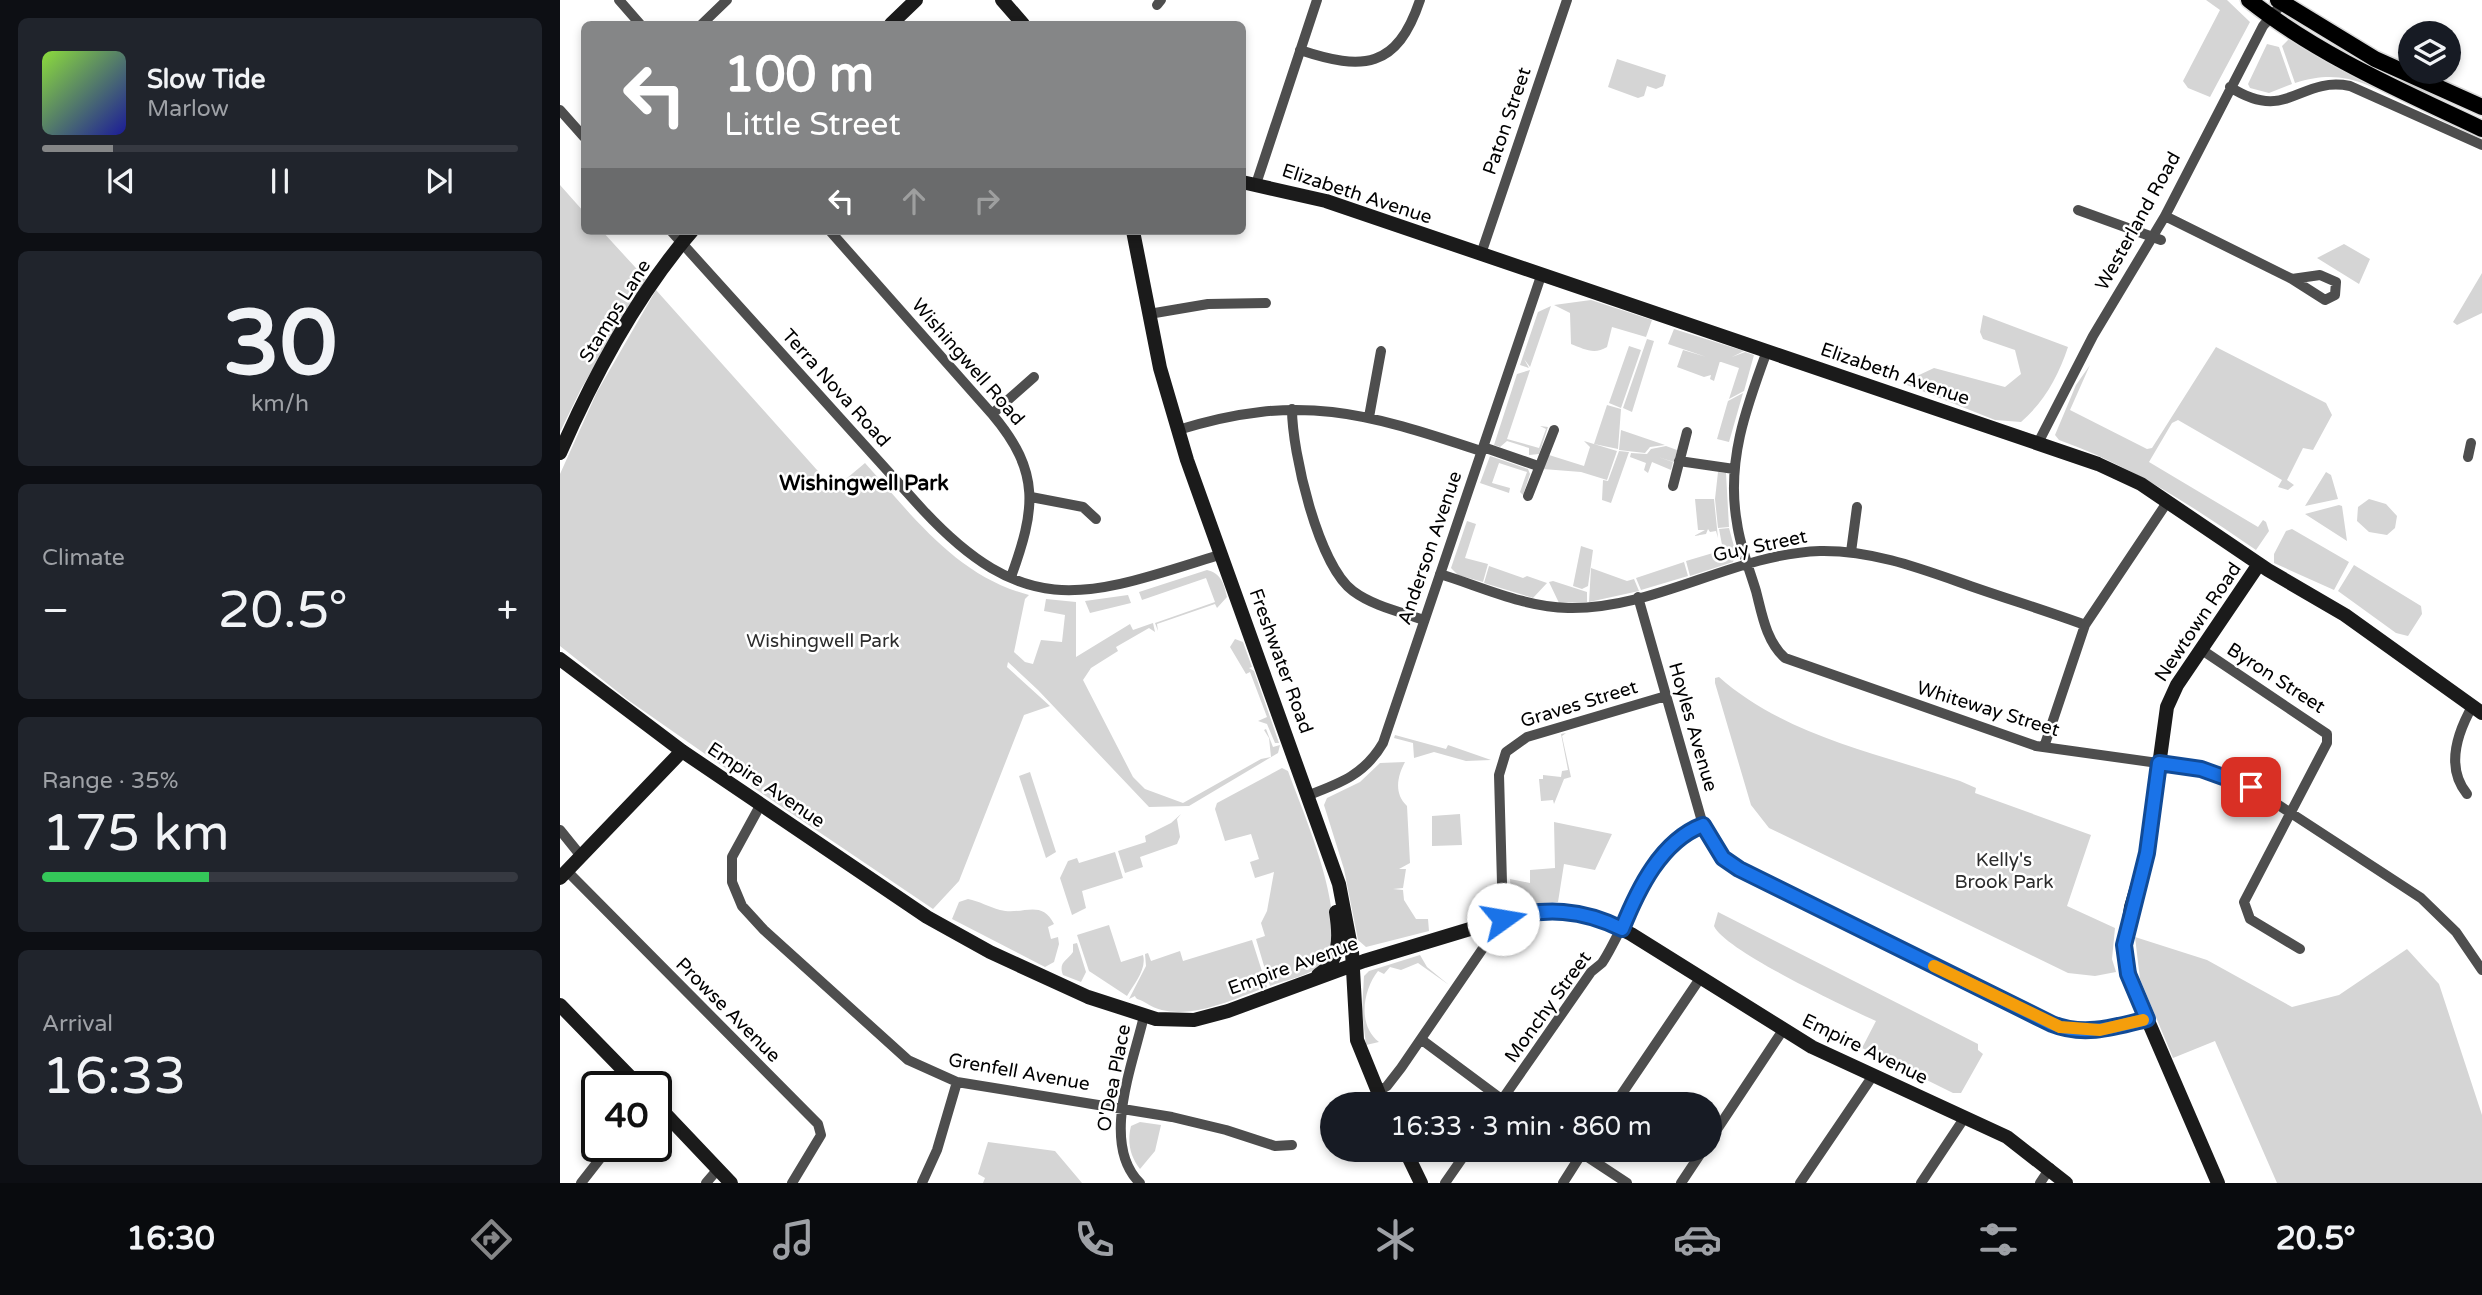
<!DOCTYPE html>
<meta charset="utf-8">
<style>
body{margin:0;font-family:"Varela Round",sans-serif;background:#20242c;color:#f1f3f6;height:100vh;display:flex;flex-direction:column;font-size:26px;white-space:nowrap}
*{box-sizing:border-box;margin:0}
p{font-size:23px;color:#9ea1a6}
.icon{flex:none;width:38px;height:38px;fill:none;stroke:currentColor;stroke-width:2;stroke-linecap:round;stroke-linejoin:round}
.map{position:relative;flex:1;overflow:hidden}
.drawer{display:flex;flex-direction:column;gap:18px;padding:18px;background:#0d0f14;width:560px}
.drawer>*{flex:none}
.guide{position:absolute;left:21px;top:21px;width:665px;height:214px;border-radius:10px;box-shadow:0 4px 10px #0003;background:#858687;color:#fff;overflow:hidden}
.tools{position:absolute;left:1838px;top:21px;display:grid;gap:14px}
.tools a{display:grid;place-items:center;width:63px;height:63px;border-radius:50%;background:#171b24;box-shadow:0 4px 10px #0003;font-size:35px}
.speed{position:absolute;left:21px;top:1071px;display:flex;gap:14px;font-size:35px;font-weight:700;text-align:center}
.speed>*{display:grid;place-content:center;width:91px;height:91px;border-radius:50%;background:#171b24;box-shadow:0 4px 10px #0003;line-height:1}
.speed .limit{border:4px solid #111;border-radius:10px;background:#fff;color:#111}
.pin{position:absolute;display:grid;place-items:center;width:60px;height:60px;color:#fff;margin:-30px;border-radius:14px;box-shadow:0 4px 10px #0006}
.me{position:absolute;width:77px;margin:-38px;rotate:77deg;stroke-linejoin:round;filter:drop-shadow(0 0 5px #0008)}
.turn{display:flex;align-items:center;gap:24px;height:147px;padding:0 28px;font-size:32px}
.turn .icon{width:91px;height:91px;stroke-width:2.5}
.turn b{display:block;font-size:49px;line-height:60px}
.lanes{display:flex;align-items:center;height:66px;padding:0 28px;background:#0003;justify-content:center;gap:35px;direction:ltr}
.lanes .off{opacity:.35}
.big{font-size:52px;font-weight:600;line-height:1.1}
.drawer .tile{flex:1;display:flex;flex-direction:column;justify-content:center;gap:10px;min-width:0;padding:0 24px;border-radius:10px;background:#20242c}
.drawer .dial{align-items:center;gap:0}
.dial b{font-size:91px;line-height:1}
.song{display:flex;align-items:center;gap:21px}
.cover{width:84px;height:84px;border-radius:10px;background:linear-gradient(135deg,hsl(90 70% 55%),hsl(240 70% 35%))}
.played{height:7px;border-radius:4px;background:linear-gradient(90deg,#858687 15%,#363941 15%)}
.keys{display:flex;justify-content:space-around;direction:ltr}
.heat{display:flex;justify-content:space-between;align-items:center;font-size:38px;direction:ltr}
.charge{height:10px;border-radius:5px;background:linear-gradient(90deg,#34c759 35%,#363941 0)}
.trip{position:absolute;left:760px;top:1092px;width:402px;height:70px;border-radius:35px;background:#171b24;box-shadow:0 4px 10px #0003;font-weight:600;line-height:70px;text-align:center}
.menu{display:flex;height:112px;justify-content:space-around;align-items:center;background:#090b0e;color:#9ea1a6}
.menu .icon{width:49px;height:49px}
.menu .current{color:#858687}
.menu b{font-size:32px;color:#f1f3f6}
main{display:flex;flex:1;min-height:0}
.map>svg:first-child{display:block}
.green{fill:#d5d5d5}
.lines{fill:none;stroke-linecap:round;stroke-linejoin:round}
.primary-casing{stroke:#dbdbdb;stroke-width:19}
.street{stroke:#4e4e4e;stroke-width:10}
.secondary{stroke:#1b1b1b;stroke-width:14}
.primary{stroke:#000;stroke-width:16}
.street-bridge{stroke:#4e4e4e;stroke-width:10}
.route-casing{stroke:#114b97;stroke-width:18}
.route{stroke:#1a73e8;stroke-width:12}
.slow{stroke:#f59e0b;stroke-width:12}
.labels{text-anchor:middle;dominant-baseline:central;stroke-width:5;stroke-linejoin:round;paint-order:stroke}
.street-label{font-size:19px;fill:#000;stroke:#fff}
.park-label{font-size:19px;fill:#2c2c2c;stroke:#fff}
.neighbourhood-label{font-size:21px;font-weight:bold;fill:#000;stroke:#fff}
</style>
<main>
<section class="drawer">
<div class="tile">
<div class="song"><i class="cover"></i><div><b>Slow Tide</b><p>Marlow</p></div></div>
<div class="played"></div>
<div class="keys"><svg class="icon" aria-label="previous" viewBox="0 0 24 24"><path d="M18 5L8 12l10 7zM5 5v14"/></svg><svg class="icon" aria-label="pause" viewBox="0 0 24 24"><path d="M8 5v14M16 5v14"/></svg><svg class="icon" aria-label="next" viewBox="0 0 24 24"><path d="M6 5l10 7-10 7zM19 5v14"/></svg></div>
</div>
<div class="tile dial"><b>30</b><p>km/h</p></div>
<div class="tile"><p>Climate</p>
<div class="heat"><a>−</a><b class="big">20.5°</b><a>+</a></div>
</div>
<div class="tile"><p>Range · 35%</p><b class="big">175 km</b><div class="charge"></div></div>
<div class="tile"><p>Arrival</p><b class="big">16:33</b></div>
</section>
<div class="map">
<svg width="1922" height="1183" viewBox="0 0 1922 1183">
<rect width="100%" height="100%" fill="#fff"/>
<path class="green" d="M1646 0H1667L1690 22 1650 97 1628 88 1623 81 1660 10Z
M1730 38 1845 99 1847 103C1805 84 1782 68 1735 83L1722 46Z
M1707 44 1719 47 1732 84 1709 93 1690 88 1688 84Z
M1057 59 1106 75 1103 86 1096 89 1087 86 1084 96 1078 98 1048 87Z
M0 185 24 212V231H42L86 279 21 389 0 432Z
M1784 244 1810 259 1799 284 1757 258Z
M1922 273V313L1897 325 1893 322Z
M96 290 274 489 305 463C353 516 396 576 469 595L465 599 454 652 465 662 473 664 481 640 502 642 505 615 484 611 486 599 516 602V657L570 624 573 630 593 623 595 632 589 628 556 647 558 651 531 668 523 680 573 777 585 789 623 803 701 759 711 757 709 738 704 730 706 729 713 747 720 745 718 753 629 806 589 807 478 690 448 662 447 667 490 706 464 715 399 881 373 909 191 786 190 776 181 768 168 770 68 700 0 646V474L37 392Z
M1031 300 1092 320 1086 337 1052 327 1047 347C1034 355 1024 349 1011 344L1010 313 994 305Z
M991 306 970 367 964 359 969 368 960 365 978 312Z
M1423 315 1508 347C1498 377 1484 402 1461 422L1435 420 1342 383 1374 368 1445 387 1461 374 1455 350 1423 339 1420 332Z
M1114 329 1184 351 1172 357 1185 352 1194 355 1184 391 1169 399 1179 368 1108 344Z
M1087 339 1094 341 1072 412 1063 408Z
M1069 346 1081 350 1061 408 1049 403Z
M1656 347 1766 403 1772 415 1753 450 1743 448 1727 480 1734 485 1728 490 1718 487 1722 480 1618 420 1612 423 1589 462 1698 527 1703 520 1706 522 1709 531 1696 550C1632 506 1572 466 1499 440L1495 435 1516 385 1530 365 1510 410 1587 449 1592 448Z
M1123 350 1160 361 1154 381 1150 379 1151 375 1144 377 1117 367Z
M970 370 947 439 979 448 986 429 980 426 988 427 979 454 969 455V448L947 441 940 447 934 445 957 374Z
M1183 393 1169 442 1157 439 1168 401Z
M1047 405 1061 409 1058 449 1034 444Z
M1061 430 1105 445 1090 447 1085 453 1059 450Z
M1024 441 1057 451 1047 480 1021 472 983 469 989 455 1024 466 1030 447Z
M1106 446 1117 450 1114 462 1098 457 1113 462 1111 470 1092 462 1088 473 1084 470 1086 463 1070 457 1071 453 1087 454 1091 449Z
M1059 451 1069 452 1051 503 1042 500 1043 480 1048 481Z
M930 456 968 469 970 474 963 495 960 492 967 472 939 463 932 483 950 488 949 493 920 483Z
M1158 472 1166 473 1169 527 1158 528 1155 499Z
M1766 472 1771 475 1778 499 1745 506Z
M1135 499H1154L1158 538 1156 531 1150 532 1148 529 1146 534 1134 536 1145 530H1138Z
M1809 499 1826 504 1837 516 1835 528 1827 535 1809 532 1797 521 1798 507Z
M1779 505 1782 506 1787 541 1745 514Z
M907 521 916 524 905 558 928 564 923 582 898 575 891 568Z
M1169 528 1176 554 1173 562 1130 576 1126 561 1163 550 1159 529Z
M1732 529 1789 562 1774 590 1714 563V554L1726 531Z
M1021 546 1033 550 1028 586 1022 589 1013 586Z
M1124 562 1128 576 1081 590 1076 578Z
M1794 565 1861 606 1862 614 1848 636 1836 633 1778 591Z
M929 566 963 578 967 576 987 583 973 598 924 583Z
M1031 568 1067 581 1074 579 1079 591 1029 602Z
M647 570C661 573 664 584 667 597L657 608 655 604 597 624 598 631 595 623 655 602 646 578 582 600 579 592Z
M993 581 1027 592V602L999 603 989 582Z
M568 595 571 603 530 613 525 601Z
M675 639 683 642 692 667 689 668 694 671 719 743H715L707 724 698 721 707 717 690 672 686 674 670 647Z
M1159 677C1224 735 1319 754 1400 781L1416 788 1415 793 1531 835 1507 906 1555 928 1552 959 1556 972 1535 976 1508 973 1209 828 1191 805 1155 683V678Z
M1006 733 1002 736 1011 777 1004 779 994 804 993 800 981 801 979 779H983V775L1001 777 1002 771 1008 770 1001 734Z
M835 735 886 749 888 745 931 760 906 761 874 752 854 758 853 743 834 738Z
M845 762C838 775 833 793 847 806L850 863 839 869H846L843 888 833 889 843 890 844 900 856 919H868L869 931 806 947 798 940 784 869 764 805 767 798 800 782 820 763Z
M722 768 728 771C743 813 793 924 764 962 754 975 725 980 710 986L696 939 705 936 701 923 707 911 714 872 695 878 690 862 699 859 691 834 665 841 655 809 657 803Z
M470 772 496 852 486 858 459 776Z
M621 814 617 819 620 837 617 844 580 857 583 867 565 873 558 851 586 842 585 836 611 823Z
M900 814 902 845 872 846V816Z
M994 822 1052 834 1035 870 1004 864 998 902 956 905 951 900 950 879 970 883V870L995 868Z
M555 852 563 878 522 891 526 908 512 915 500 878 508 861 517 858 519 863Z
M408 899C419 901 429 907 440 910 462 916 481 898 494 924L488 927 491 939 498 937 499 944 494 962 485 967 392 919 399 902Z
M1158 912 1418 1044V1050L1423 1054 1401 1093H1393L1302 1048 1316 1021C1287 1008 1164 950 1154 926Z
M549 925 561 962 583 955C587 969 574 984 567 996L529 971 517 935Z
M1575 937 1647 960 1732 1007 1779 995 1847 949 1879 984 1922 1115V1183H1717L1655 1041 1613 1058 1580 979Z
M692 940 707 987C673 999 621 1026 586 1003 580 999 576 1000 575 996L569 999 586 966 585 954 588 953 591 961 620 951 623 961Z
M517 943 526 972 521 982 503 975C498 962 507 961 513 952V944Z
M860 955 867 967 889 985 858 963 841 970 830 967 824 974 818 971C803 990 797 1025 819 1042L806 1045 802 1011 804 976 809 971Z
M580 1122 601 1125 595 1151 580 1169C570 1156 567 1142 571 1126Z
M428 1142 495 1151 522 1183H423L425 1178 418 1174Z"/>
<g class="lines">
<defs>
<path id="primary" d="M1689 0C1758 55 1842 91 1922 129
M1718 0 1815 59 1922 107"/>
</defs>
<use href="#primary" class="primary-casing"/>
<path class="street" d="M59 0 80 24
M597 5 601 0
M142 24 167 0
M740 50C803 71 837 69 860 0
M1670 87C1728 124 1738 76 1790 86L1922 145
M0 110 24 137
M696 184 757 0
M1605 216 1732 279 1765 300 1775 295 1776 282 1760 275 1732 279
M111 231 363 510C469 624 530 595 662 554
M270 231 432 414C482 473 475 510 451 577
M921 254 1007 0
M589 314 648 304 706 303
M1207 351C1186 408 1166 462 1177 523 1180 546 1189 568 1196 591 1202 614 1206 641 1225 658L1476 746 1641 769 1691 787 1861 898 1896 932 1922 970
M732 409C732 452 758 565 793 591 813 606 841 612 864 620
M432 414 474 377
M809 417 821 351
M618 430C740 392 806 413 921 451
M1478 443 1533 336 1605 216 1703 26 1725 0
M923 447 978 466
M1908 457 1911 443
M1119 461 1174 469
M1113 486 1127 432
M968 496 994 430
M471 497 523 507 536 519
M1291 552 1297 507
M880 574C922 587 964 607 1008 608 1095 610 1173 554 1260 551 1316 550 1367 571 1419 589 1454 601 1490 612 1525 625
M1078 597 1143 825 1166 861 1498 1026 1540 1030 1587 1019
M1642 650 1767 734V743L1684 902 1690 919 1740 949
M1484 747 1525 625 1608 501
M1907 794C1885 767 1897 733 1913 705
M749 795C781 783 805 774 823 743L981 276
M201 804 172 857V882L182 906 204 930 348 1060 397 1082 612 1117 666 1130 715 1146 732 1145
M0 830 21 856
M7 871 258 1124 261 1135 232 1183
M862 1040 948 1104
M817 1092 827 1086 841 1068 943 919 939 775 946 752 967 737 1106 696
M939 1104 1031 972 1042 963C1072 917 1086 847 1143 825
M1055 1104 1141 977
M1150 1140 1223 1030
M1017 1150 1067 1183
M21 1183 50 1146
M146 1183 158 1169
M362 1183 377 1150 397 1082
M580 1183C540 1144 573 1064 584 1016
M885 1183 908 1150
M1003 1183 1024 1150
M1121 1183 1143 1150
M1240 1183 1312 1077
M1361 1183 1405 1117
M1480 1183 1490 1168"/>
<path class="secondary" d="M442 0 463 24
M331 24 356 0
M682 182 766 201 1538 464 1581 484 1708 570 1785 615 1922 713
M573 231 600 368 627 460 779 884 792 952 797 1040 823 1104
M0 453C34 375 76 296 132 231
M0 659 122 751 367 917 430 952 528 997 596 1019 634 1020 668 1011 804 961 953 916 990 910 1020 913 1038 918 1071 934 1252 1047 1447 1137 1506 1183
M0 878 122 751
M758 975C781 960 780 937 776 912
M0 1005 80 1087
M96 1104 171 1183
M845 1150 861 1183
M1658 1183 1573 986 1564 952 1571 907 1587 853 1607 707 1617 685 1699 564"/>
<use href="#primary" class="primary"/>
<path class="street-bridge" d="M1518 210 1601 240"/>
</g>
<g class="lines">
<defs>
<path id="route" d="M943 919C985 907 1022 909 1062 929 1078 889 1101 841 1143 825L1163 858 1179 869 1492 1024C1524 1037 1555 1027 1587 1019L1568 974 1564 945 1587 853 1599 763 1641 769 1691 787"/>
</defs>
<use href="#route" class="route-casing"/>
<use href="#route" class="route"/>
<path class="slow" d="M1374 966 1500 1027 1540 1030 1583 1020"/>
</g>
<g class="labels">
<g class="street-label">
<text transform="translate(947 121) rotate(-71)">Paton Street</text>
<text transform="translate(797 194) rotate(18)">Elizabeth Avenue</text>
<text transform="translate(1578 221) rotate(-61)">Westerland Road</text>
<text transform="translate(55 311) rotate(-58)">Stamps Lane</text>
<text transform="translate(408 362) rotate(49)">Wishingwell Road</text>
<text transform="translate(1335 374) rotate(19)">Elizabeth Avenue</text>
<text transform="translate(276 388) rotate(48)">Terra Nova Road</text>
<text transform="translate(1200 546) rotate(-12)">Guy Street</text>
<text transform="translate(870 548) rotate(-71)">Anderson Avenue</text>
<text transform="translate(1638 622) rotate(-56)">Newtown Road</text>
<text transform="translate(721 661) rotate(70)">Freshwater Road</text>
<text transform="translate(1716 678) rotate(33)">Byron Street</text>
<text transform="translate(1019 704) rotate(-17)">Graves Street</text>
<text transform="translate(1428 709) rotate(17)">Whiteway Street</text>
<text transform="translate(1133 727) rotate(74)">Hoyles Avenue</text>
<text transform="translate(206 785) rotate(34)">Empire Avenue</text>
<text transform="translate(733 966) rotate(-20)">Empire Avenue</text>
<text transform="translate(988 1007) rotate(-54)">Monchy Street</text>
<text transform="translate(168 1010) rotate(45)">Prowse Avenue</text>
<text transform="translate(1305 1049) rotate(26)">Empire Avenue</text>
<text transform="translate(459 1072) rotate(10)">Grenfell Avenue</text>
<text transform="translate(554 1078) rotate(-79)">O'Dea Place</text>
</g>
<g class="park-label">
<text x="263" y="641">Wishingwell Park</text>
<text x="1444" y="860">Kelly's<tspan x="1444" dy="22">Brook Park</tspan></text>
</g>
<g class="neighbourhood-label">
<text x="304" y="483">Wishingwell Park</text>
</g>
</g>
</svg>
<div class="tools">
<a><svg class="icon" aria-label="layers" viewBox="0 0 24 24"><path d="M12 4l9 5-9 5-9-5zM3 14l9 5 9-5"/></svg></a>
</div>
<div class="speed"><div class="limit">40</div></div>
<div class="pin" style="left:1691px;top:787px;background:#d93025"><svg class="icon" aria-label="arrive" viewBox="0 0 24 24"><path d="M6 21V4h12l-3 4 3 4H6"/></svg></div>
<svg class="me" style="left:943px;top:919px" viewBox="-20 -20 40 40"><circle r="19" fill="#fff"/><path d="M0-13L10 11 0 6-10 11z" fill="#1a73e8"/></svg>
<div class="trip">16:33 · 3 min · 860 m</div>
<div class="guide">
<div class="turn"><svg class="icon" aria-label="left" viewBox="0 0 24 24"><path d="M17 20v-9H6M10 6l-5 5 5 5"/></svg><div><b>100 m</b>Little Street</div></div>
<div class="lanes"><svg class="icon" aria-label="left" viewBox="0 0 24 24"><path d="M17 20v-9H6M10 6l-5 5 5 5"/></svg><svg class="icon off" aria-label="ahead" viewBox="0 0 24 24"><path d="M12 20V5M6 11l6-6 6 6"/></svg><svg class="icon off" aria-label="right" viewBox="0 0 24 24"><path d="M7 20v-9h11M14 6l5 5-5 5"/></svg></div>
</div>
</div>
</main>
<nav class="menu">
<b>16:30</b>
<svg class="icon current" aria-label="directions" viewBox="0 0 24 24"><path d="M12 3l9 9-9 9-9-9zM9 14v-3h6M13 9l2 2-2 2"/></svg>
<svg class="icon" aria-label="music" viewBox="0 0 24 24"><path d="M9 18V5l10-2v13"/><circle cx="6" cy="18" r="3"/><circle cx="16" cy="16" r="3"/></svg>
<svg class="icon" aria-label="phone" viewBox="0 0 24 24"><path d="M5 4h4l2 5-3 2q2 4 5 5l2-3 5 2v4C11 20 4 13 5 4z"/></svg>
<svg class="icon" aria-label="climate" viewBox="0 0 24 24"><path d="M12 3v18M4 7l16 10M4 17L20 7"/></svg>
<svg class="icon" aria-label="car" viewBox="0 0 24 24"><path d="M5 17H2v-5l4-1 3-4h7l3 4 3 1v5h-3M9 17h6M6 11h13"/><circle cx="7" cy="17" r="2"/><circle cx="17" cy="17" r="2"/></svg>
<svg class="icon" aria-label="filters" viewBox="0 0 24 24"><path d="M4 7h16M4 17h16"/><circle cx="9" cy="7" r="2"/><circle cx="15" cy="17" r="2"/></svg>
<b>20.5°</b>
</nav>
